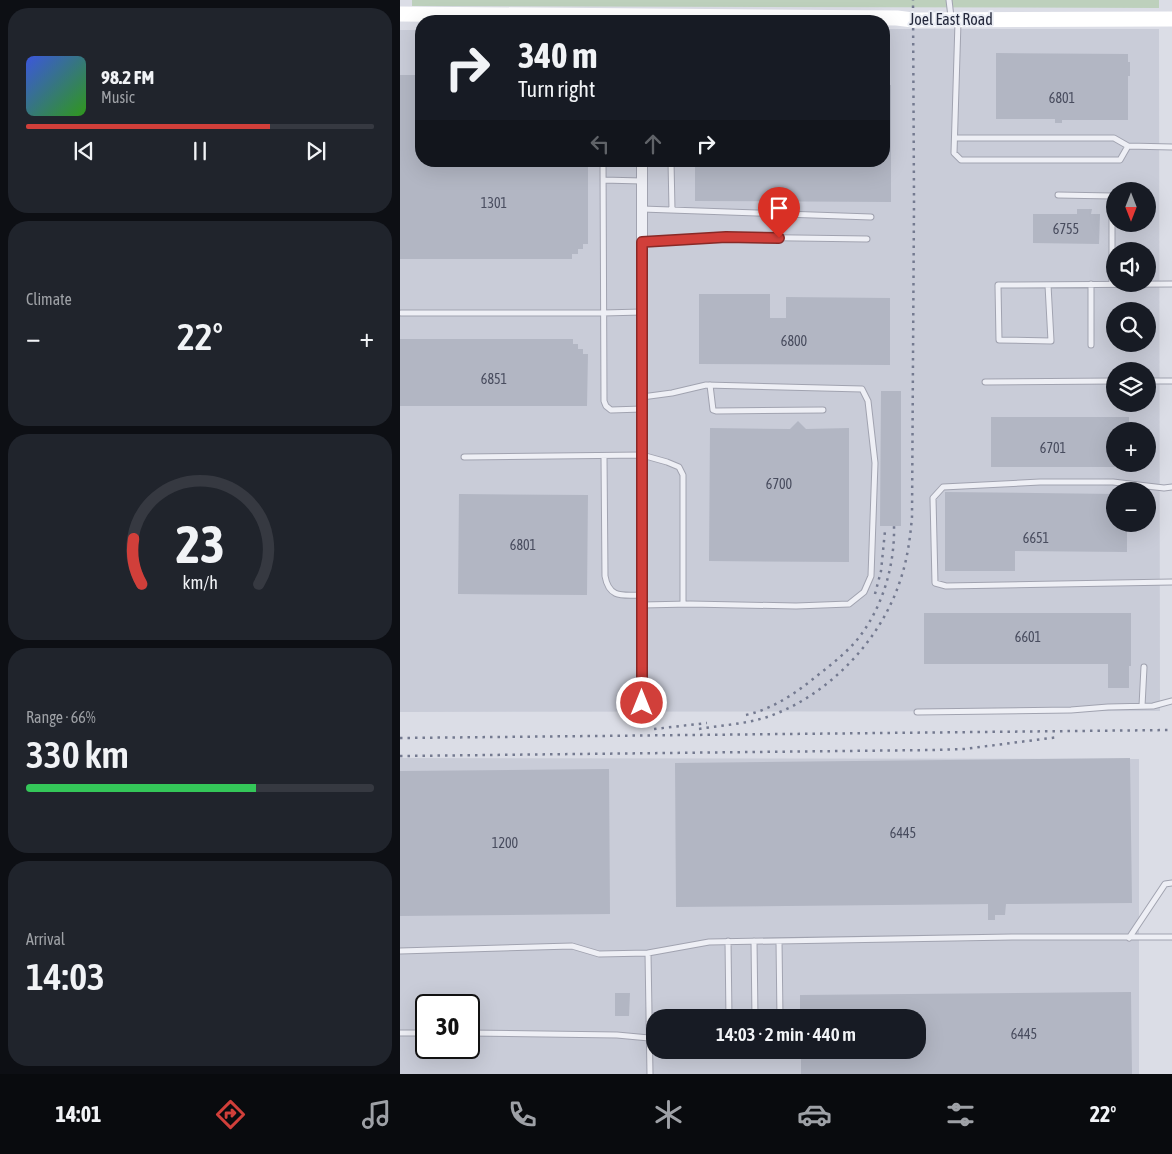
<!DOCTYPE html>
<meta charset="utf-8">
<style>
body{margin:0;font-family:"Asap Condensed",sans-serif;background:#20242c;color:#f1f3f6;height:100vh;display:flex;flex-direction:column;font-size:19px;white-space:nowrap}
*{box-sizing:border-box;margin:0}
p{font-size:16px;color:#9ea1a6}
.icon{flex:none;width:28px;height:28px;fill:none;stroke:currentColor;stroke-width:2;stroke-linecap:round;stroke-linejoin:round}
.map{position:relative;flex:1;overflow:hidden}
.sheet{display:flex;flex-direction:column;gap:8px;padding:8px;background:#0d0f14;width:400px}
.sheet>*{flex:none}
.banner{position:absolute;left:15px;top:15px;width:475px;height:152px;border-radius:20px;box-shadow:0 5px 20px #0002;background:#171b24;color:#f1f3f6;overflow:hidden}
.needle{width:32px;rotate:180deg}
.fabs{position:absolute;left:706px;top:182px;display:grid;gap:10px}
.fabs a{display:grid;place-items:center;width:50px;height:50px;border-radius:50%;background:#171b24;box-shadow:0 5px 20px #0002;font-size:25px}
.speed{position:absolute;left:15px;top:994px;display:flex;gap:10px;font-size:25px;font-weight:700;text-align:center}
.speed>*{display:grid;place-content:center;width:65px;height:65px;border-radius:50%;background:#171b24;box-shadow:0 5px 20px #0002;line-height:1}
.speed .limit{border:2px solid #111;border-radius:8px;background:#fff;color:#111}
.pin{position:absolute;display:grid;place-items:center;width:42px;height:42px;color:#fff;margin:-51px -21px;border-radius:50% 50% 50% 0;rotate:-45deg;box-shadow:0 0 5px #0007}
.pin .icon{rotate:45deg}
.me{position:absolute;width:55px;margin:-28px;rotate:0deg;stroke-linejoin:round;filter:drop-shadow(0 0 4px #0008)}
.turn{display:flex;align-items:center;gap:18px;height:105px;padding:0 20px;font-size:22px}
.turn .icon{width:65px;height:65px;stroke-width:2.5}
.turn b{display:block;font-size:35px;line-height:42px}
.lanes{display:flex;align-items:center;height:48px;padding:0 20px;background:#0003;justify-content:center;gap:25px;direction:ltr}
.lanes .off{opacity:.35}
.big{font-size:38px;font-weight:600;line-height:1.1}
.sheet .card{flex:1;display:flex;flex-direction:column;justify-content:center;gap:8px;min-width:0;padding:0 18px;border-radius:20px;background:#20242c}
.sheet .dial{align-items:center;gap:0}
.dial svg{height:130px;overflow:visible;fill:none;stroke:#363941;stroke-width:7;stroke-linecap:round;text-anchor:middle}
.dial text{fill:#f1f3f6;stroke:none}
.song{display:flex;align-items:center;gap:15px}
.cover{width:60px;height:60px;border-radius:8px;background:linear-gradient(135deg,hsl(230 70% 55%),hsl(110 70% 35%))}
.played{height:5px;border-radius:2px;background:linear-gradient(90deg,#d13f3a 70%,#363941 70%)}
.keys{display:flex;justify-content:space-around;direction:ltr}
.heat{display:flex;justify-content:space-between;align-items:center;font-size:28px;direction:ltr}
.charge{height:8px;border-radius:4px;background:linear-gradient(90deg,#34c759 66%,#363941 0)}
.trip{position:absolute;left:246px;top:1009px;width:280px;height:50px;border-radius:20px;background:#171b24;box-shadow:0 5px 20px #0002;font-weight:600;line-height:50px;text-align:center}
.menu{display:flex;height:80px;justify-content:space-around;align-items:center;background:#090b0e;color:#9ea1a6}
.menu .icon{width:35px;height:35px}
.menu .on{color:#d13f3a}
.menu b{font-size:22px;color:#f1f3f6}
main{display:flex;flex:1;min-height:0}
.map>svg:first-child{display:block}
.built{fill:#c9ccd8;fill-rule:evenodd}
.green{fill:#bdd0bc}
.building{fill:#b2b6c3}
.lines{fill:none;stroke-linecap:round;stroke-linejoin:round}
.lane-casing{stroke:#a1a3b0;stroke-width:7}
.street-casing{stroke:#a1a3b0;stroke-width:12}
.lane{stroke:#eeeff5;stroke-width:5}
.street{stroke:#eeeff5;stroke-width:10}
.secondary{stroke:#fff;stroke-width:15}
.rail{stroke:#747a90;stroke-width:2.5;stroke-dasharray:2.5 5;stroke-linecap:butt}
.route-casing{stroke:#882926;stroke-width:12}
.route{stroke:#d13f3a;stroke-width:9}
.labels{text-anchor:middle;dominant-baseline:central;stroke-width:4;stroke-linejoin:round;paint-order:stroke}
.number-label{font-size:14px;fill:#484c5e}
.street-label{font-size:16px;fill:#25293c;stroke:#eaedf4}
</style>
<main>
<section class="sheet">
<div class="card">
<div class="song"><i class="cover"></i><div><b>98.2 FM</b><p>Music</p></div></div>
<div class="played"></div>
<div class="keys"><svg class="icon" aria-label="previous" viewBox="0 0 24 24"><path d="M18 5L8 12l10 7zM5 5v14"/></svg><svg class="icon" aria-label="pause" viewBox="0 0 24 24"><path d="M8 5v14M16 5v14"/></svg><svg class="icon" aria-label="next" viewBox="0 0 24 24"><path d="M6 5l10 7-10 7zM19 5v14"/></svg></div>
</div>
<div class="card"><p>Climate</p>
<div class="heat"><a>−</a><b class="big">22°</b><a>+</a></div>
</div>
<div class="card dial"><svg viewBox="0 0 100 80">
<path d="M14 69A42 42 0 1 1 86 69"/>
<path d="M14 69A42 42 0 0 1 9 41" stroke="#d13f3a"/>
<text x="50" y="56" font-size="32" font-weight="700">23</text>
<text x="50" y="72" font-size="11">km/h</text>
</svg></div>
<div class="card"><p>Range · 66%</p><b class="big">330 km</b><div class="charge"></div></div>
<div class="card"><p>Arrival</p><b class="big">14:03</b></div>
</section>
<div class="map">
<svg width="772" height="1074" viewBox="0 0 772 1074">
<rect width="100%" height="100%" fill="#dbdde6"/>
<path class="built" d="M484 29H759L760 711 0 712V30H21V161H484ZM715 191H748V224H715ZM715 251H748V284H715ZM715 311H748V344H715ZM715 371H748V404H715ZM715 431H748V464H715ZM715 491H748V524H715Z
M0 758 739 759V1074H0ZM26 1005H69V1048H26ZM255 1018H518V1050H255Z"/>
<path class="green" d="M12 0H759V8L12 6Z"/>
<path class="building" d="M596 53 728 54V62H730V76H728V120H662V123H655V119H596Z
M0 75H21V161H188V244H183V249H178V254H172V259H0Z
M484 85H491V202L295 201V161H484Z
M677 209H692L691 214H700L699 244 633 243V214H677Z
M299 294H370V318H386V297L490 298V365L299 364Z
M0 339H173V344H178V349H183V354H188L187 406H0Z
M481 391H501V526H480Z
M591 417H729V431H715V467H591Z
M398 421 406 429 449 428V562L309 561 310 428 390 429Z
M545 492 715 494V524H727V552L615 551V571H545Z
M59 494 188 495 187 595 58 594Z
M524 613H731V666H729V688H708V664H524Z
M730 758 732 903 606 904 605 915H595V920H588V904L276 907 275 763Z
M209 769 210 914 0 916V771Z
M731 992 732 1074H401V1050H518V1018H400V995Z
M215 993H230L229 1016H215Z"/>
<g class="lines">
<defs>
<path id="lane" d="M549 0 551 17
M558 22 554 153 561 160H720L728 146 772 147
M555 138H714L728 146
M203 161 204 401 206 406 211 410 242 409
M271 161 272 210
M203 180 242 181
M658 195 712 196V284
M242 209 471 217
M242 242 326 237 467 239
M691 284V345
M648 285 651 341 599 340 598 285 772 284
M1 313H203L242 312
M748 381H772
M585 382 715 381
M310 385 313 410 316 411 423 410
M204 456 205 576C209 599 223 595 242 595
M64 457 242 455 267 462 279 467 283 475V604
M772 487 764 488 713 482H640L543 487 533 498 535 583 546 586 772 582
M242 605 290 604 396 606 449 604 464 592 471 576 475 463 468 401 462 389 306 385 272 393 242 397
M742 706 744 667
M517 712 671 710 708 707 753 706 772 701
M729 938 765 884 772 883
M328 941 329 1018
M354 941 355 1018
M379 941 380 1018
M0 951 172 946 199 954 248 953
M0 1033H26
M69 1033 217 1035 249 1038
M250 1074 248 953 309 942 612 937H772"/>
<path id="street" d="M242 703V161"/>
</defs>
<use href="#lane" class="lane-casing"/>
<use href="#street" class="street-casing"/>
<use href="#lane" class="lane"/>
<use href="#street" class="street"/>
<path class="secondary" d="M0 14 497 18 513 20 772 19"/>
<path class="rail" d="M475 594 481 571 485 531
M346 715C372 709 393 695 413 679 428 667 444 655 456 641 482 610 495 566 494 526
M254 729 307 723
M299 729C323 725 347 724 370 716 428 695 479 642 499 584 507 562 510 540 512 517L514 201 513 0
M0 738 772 730
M0 756 533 750 564 749 659 737"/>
</g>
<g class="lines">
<defs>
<path id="route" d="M242 703V242L326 237 379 238"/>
</defs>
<use href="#route" class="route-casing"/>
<use href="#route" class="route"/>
</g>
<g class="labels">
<g class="number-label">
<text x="662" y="98">6801</text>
<text x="94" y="203">1301</text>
<text x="666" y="229">6755</text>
<text x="394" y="341">6800</text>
<text x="94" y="379">6851</text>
<text x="653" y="448">6701</text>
<text x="379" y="484">6700</text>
<text x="636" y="538">6651</text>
<text x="123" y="545">6801</text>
<text x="628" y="637">6601</text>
<text x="503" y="833">6445</text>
<text x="105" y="843">1200</text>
<text x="624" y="1034">6445</text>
</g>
<g class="street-label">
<text x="551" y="19">Joel East Road</text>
</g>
</g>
</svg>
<div class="fabs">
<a><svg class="needle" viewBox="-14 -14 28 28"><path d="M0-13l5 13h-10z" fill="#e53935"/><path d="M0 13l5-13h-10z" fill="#9ea1a6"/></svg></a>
<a><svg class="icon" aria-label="sound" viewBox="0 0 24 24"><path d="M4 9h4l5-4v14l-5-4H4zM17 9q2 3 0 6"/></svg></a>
<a><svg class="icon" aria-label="search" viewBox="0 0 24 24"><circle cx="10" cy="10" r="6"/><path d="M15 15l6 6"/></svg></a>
<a><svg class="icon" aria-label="layers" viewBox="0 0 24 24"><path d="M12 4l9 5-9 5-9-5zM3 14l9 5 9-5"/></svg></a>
<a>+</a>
<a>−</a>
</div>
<div class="speed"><div class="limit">30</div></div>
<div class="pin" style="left:379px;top:238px;background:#d93025"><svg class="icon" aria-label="arrive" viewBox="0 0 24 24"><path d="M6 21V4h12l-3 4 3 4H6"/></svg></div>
<svg class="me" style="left:242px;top:703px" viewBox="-20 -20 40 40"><circle r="17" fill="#d13f3a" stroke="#fff" stroke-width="3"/><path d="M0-11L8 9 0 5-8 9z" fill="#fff"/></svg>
<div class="trip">14:03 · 2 min · 440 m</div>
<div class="banner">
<div class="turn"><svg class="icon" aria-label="right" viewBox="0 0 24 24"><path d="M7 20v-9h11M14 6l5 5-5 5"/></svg><div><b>340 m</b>Turn right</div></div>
<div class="lanes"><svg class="icon off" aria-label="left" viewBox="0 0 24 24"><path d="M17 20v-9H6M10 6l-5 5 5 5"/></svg><svg class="icon off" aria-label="ahead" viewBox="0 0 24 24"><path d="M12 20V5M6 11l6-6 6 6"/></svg><svg class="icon" aria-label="right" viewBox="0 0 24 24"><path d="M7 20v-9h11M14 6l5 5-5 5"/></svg></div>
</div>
</div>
</main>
<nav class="menu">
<b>14:01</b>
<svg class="icon on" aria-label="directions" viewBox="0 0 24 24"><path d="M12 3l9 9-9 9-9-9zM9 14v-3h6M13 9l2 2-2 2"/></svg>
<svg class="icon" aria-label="music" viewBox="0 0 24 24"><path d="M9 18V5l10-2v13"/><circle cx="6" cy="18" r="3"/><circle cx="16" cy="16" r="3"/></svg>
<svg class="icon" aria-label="phone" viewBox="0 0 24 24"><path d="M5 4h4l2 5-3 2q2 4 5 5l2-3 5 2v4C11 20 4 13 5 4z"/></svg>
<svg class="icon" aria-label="climate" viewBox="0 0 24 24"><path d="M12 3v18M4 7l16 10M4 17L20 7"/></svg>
<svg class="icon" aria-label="car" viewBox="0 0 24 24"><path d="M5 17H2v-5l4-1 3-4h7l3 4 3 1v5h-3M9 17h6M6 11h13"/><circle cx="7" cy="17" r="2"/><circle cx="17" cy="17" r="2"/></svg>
<svg class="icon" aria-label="filters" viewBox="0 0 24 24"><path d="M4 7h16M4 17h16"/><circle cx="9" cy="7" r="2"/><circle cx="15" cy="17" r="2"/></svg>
<b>22°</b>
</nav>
